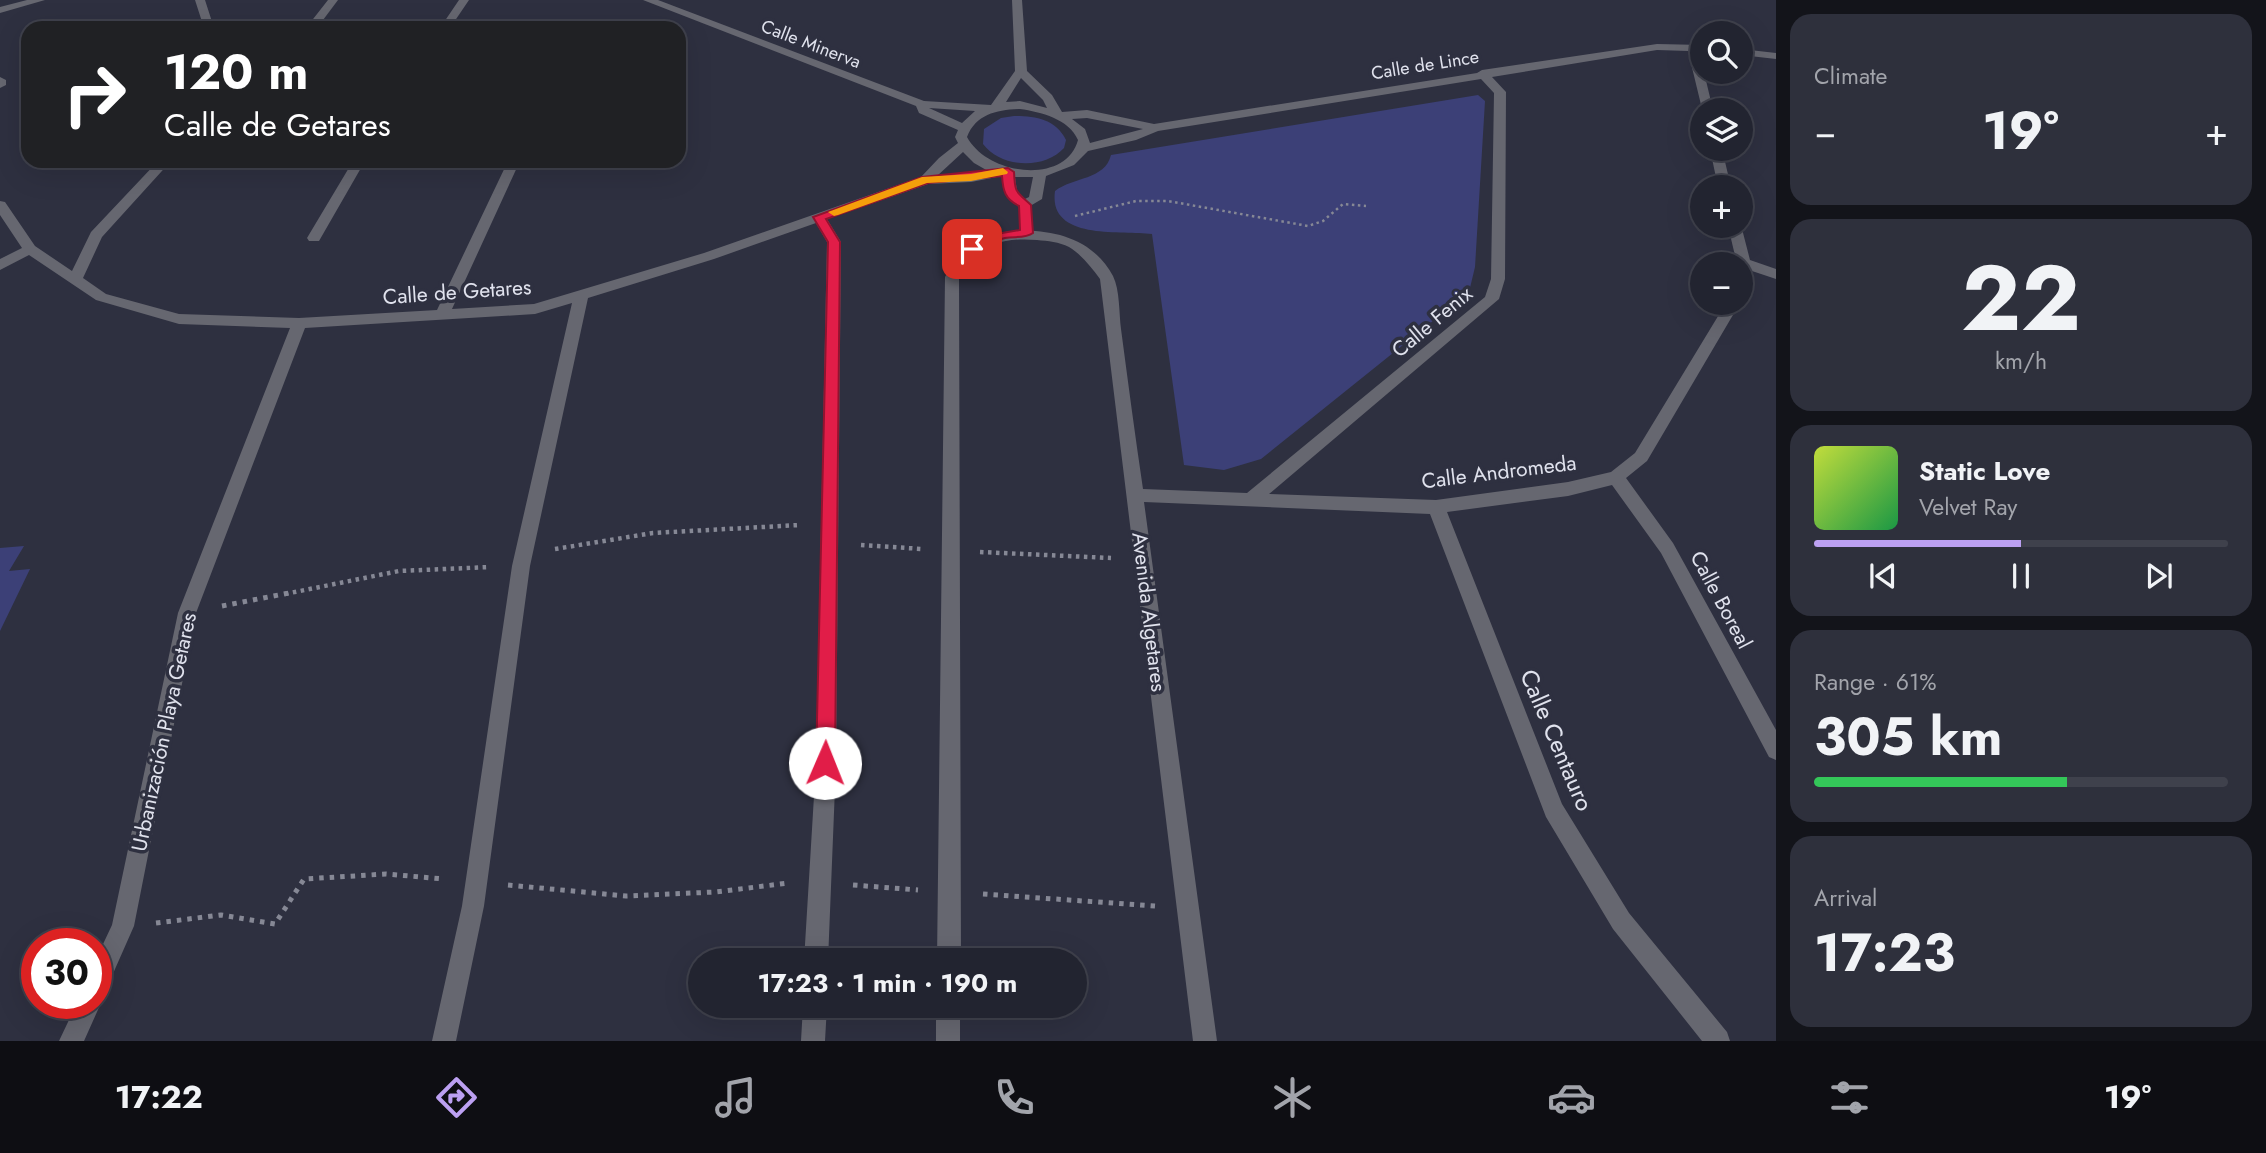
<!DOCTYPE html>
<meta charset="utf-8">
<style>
body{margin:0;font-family:Jost,sans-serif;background:#2e303c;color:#f1f3f6;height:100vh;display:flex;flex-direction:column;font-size:26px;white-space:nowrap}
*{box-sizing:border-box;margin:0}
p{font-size:23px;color:#a2a4ab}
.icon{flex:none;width:38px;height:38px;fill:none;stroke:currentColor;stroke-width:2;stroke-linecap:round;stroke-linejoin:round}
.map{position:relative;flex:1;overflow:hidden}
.panel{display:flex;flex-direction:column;gap:14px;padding:14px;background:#13141a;width:490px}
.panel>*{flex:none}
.guide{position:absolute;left:21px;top:21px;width:665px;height:147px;border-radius:21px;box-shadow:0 7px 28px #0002,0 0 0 2px #3f414c;background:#202124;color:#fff;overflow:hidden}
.tools{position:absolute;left:1690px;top:21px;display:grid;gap:14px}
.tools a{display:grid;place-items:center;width:63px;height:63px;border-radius:50%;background:#222430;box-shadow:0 7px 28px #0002,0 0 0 2px #3f414c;font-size:35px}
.speed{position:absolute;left:21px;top:928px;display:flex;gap:14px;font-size:35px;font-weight:700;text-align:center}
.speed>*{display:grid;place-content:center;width:91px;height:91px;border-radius:50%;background:#222430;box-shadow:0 7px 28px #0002,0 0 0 2px #3f414c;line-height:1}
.speed .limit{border:10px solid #d22;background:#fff;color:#111}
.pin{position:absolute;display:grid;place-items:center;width:60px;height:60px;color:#fff;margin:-30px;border-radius:14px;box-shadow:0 4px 10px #0006}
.me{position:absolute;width:77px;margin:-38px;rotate:1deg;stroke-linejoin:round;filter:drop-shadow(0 0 5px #0008)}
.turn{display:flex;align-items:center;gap:24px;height:147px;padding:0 28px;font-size:32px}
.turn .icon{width:91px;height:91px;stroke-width:2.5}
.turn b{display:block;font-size:49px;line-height:60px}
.big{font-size:52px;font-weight:700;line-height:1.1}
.panel .tile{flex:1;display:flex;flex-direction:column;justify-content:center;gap:10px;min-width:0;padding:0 24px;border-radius:21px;background:#2e303c}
.panel .dial{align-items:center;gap:0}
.dial b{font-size:91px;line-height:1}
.song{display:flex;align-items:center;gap:21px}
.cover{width:84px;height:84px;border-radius:10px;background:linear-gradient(135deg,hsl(70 70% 55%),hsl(140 70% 35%))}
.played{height:7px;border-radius:4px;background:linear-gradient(90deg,#bca0f2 50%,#3f414c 50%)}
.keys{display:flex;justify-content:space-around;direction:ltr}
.heat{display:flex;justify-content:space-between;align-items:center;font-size:38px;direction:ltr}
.charge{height:10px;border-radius:5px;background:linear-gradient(90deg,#34c759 61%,#3f414c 0)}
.trip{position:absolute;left:688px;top:948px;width:399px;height:70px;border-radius:35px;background:#222430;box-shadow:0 7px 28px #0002,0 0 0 2px #3f414c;font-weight:700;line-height:70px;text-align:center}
.menu{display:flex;height:112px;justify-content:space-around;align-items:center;background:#0e0e13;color:#a2a4ab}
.menu .icon{width:49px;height:49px}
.menu .selected{color:#bca0f2}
.menu b{font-size:32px;color:#f1f3f6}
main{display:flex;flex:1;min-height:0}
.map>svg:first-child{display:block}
.green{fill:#3c4077}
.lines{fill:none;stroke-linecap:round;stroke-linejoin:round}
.path-far2{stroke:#868895;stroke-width:2.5;stroke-dasharray:2.5 3.5;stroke-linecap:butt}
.path-far1{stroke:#868895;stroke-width:4.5;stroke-dasharray:3.5 4.5;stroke-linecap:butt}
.path{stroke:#868895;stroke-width:5;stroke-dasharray:4.5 6;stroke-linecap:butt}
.minor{fill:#666770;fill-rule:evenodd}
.route{fill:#e11d48;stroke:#92132f;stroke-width:2}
.slow{fill:#f59e0b}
.labels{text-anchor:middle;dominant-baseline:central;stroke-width:7;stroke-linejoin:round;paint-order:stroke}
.far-street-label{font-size:18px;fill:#e0e2ed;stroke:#2e3040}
.street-label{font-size:21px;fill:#e0e2ed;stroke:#2e3040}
.near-street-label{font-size:24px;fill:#e0e2ed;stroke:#2e3040}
</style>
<main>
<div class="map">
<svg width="1776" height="1041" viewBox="0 0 1776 1041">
<rect width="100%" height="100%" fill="#2e3040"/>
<path class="green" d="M1478 95 1485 101 1475 267 1469 292 1261 459 1224 470 1184 465 1152 234C1121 230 1048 241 1055 191 1073 177 1105 180 1111 155Z
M1014 116C1035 116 1056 119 1066 140L1064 148C1044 170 1001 168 983 144L984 129 1001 118Z
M24 546 9 571 30 569 0 631V548Z"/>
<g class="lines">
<path class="path-far2" d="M1075 216 1136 201H1168L1308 226 1323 221 1343 204 1366 206"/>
<path class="path-far1" d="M861 545 922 549
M555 549 653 533 800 525
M980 552 1111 558
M285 594 399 571 490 567"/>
<path class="path" d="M222 606 294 592
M508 885 626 896 715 892 789 883
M853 885 918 890
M983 894 1155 906
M156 923 221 915 275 924 304 879 386 874 444 879"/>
<path class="minor" d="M27 0H45L0 13V7Z
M195 0H205L214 28H204Z
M328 0H338L317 28H306Z
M459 0H469L450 28H440Z
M643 0H658L924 101 991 105 1015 71 1012 0H1022L1027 71 1052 95 1062 112 1087 110 1154 124 1477 73 1482 70 1657 44 1703 45V51H1699L1713 110H1703V113L1688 51 1657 50 1492 77 1506 92 1505 279 1499 299 1269 494 1436 500 1568 482 1611 472 1635 453 1726 303H1740L1647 461 1626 478 1673 543 1776 730V760L1769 757 1661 553 1612 485 1568 496 1447 512 1562 804 1629 913 1727 1032 1730 1041H1702L1613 929 1546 817 1430 514 1144 502 1217 1041H1193L1100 279C1091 267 1082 255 1069 247 1059 242 1048 241 1037 240 1003 237 975 245 959 277L961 961H937L945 277C960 247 983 232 1017 231 1055 229 1094 240 1113 276 1120 290 1119 314 1121 329 1128 382 1135 435 1143 489L1247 493 1485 297 1491 279 1494 93 1481 79 1158 131 1136 140 1088 151 1074 165 1046 176 1042 199 1025 209 1008 198 1002 176 971 182 928 184 827 219 841 242 836 763 828 961H804L816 763 827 242 816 223 714 259 588 298 530 566 484 906 456 1041H432L462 906 512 566 572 303 535 314 305 328 196 613 134 926 104 994 98 997 101 1003 84 1041H59L77 1003H96V959L112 925 178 613 290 328 179 324 96 300 29 255 0 270V259L22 248 0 215V201L5 202 35 246 72 271 91 232 158 161H171L102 237 83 278 106 294 179 314 299 318 437 310 508 161H520L452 309 534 304 704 253 921 177 939 158 958 143 955 137 958 130 919 113 916 106ZM1021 78 1043 100 1047 108 1020 101 1006 102ZM929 108 975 111 962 123ZM1020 109C1041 112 1069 119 1078 140 1066 185 988 176 967 137 976 114 997 110 1020 109ZM1087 118 1143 129 1090 143 1085 129 1072 119ZM963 152 974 163 988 171 937 176ZM1015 177H1033L1029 197 1025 199 1017 191Z
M1741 49 1776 53V59L1741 55Z
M0 77 6 80V85L0 88Z
M1710 149H1722L1731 187H1718Z
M353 161H365L319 241H309L307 238Z
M1728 226 1741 225 1750 260 1776 269V279L1752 271 1754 278 1746 292 1741 294V264H1737Z
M803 1006H827L825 1041H801Z
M936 1006H960V1041H936Z"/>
</g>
<path class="route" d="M1008 168 1014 172C1015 194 1016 191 1031 205L1033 233C1025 239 1015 236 1005 238 993 241 984 249 972 253L966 249 985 236 1020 230 1019 206C1005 199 1003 191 1002 176L928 183 826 219 840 242 835 763 832 769 825 772 819 769 816 763 828 242 813 217 922 177Z"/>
<path class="slow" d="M1003 168 1008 172 1007 174 971 181 927 183 838 215 834 216 828 212 922 177 971 174Z"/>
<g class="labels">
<g class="far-street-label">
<text transform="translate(811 44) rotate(21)">Calle Minerva</text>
<text transform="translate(1425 65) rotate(-9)">Calle de Lince</text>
</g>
<g class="street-label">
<text transform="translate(457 292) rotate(-4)">Calle de Getares</text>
<text transform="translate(1432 322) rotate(-40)">Calle Fenix</text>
<text transform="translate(1499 472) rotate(-7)">Calle Andromeda</text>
<text transform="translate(1721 600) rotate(62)">Calle Boreal</text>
<text transform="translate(1149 612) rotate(83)">Avenida Algetares</text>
<text transform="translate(164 732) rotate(-78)">Urbanización Playa Getares</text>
</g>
<g class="near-street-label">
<text transform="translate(1557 740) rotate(67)">Calle Centauro</text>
</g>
</g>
</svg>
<div class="tools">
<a><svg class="icon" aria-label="search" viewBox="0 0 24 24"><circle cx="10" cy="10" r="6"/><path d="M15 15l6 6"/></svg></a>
<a><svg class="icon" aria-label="layers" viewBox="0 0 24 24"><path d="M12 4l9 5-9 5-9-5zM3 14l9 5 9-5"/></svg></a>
<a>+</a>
<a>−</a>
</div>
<div class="speed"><div class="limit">30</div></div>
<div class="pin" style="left:972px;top:249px;background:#d93025"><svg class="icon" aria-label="arrive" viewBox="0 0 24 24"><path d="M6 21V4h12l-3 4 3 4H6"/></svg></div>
<svg class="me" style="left:825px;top:763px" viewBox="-20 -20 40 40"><circle r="19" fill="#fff"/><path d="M0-13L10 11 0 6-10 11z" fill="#e11d48"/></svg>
<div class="trip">17:23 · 1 min · 190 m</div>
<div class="guide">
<div class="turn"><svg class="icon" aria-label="right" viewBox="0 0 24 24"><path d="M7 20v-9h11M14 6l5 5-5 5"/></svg><div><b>120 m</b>Calle de Getares</div></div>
</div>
</div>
<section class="panel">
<div class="tile"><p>Climate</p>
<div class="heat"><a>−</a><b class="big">19°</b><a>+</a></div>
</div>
<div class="tile dial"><b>22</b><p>km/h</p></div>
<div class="tile">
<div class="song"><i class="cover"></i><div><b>Static Love</b><p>Velvet Ray</p></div></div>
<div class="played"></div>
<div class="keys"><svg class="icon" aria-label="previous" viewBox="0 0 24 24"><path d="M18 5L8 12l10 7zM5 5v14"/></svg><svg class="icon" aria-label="pause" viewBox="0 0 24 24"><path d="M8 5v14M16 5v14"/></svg><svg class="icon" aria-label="next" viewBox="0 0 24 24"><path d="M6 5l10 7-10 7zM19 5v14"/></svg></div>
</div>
<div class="tile"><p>Range · 61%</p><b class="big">305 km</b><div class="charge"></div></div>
<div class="tile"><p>Arrival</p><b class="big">17:23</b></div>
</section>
</main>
<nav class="menu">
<b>17:22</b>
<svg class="icon selected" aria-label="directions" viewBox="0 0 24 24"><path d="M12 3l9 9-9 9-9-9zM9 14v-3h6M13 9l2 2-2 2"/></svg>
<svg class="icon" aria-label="music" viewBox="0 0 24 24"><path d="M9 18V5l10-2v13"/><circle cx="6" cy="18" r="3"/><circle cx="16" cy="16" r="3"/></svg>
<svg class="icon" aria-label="phone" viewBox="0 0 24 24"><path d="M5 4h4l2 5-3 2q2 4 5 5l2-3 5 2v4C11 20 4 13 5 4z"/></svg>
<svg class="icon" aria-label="climate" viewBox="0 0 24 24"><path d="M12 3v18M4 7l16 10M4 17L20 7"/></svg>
<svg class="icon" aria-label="car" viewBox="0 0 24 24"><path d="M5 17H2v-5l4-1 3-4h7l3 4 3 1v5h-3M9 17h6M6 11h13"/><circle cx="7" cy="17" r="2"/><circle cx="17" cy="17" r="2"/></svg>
<svg class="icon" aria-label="filters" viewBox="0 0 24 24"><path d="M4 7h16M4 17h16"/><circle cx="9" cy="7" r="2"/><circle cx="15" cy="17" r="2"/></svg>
<b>19°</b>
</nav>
